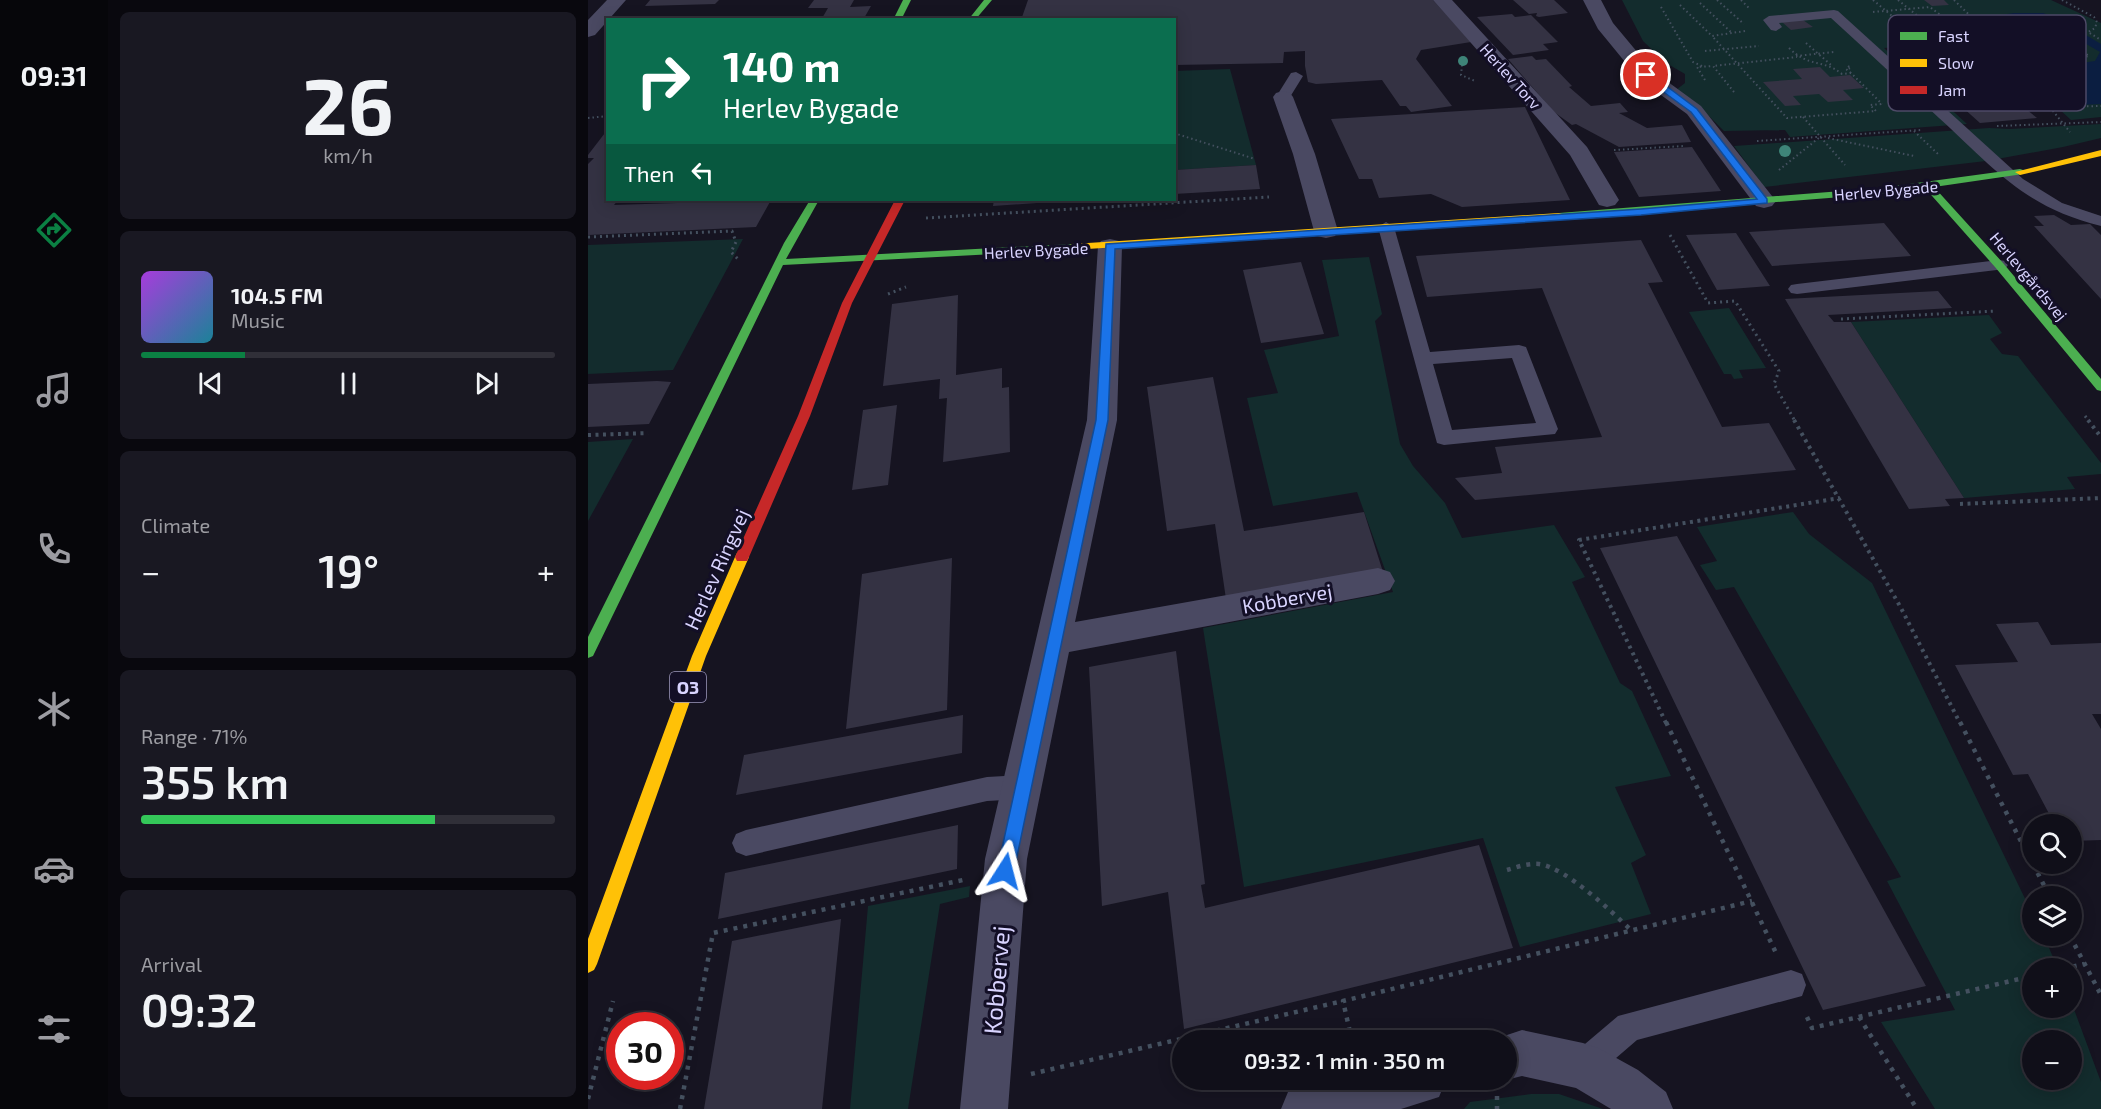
<!DOCTYPE html>
<meta charset="utf-8">
<style>
body{margin:0;font-family:"Exo 2",sans-serif;background:#191822;color:#f1f3f6;height:100vh;display:flex;flex-direction:column;font-size:22px;white-space:nowrap}
*{box-sizing:border-box;margin:0}
p{font-size:20px;color:#9c9ca2}
.icon{flex:none;width:33px;height:33px;fill:none;stroke:currentColor;stroke-width:2;stroke-linecap:round;stroke-linejoin:round}
.map{position:relative;flex:1;overflow:hidden}
.panel{display:flex;flex-direction:column;gap:12px;padding:12px;background:#09080e;width:480px}
.panel>*{flex:none}
.hud{position:absolute;left:18px;top:18px;width:570px;height:183px;border-radius:0px;box-shadow:0 3px 15px #0003,0 0 0 2px #302f38;background:#0b6e4f;color:#fff;overflow:hidden}
.tools{position:absolute;left:1434px;top:814px;display:grid;gap:12px}
.tools a{display:grid;place-items:center;width:60px;height:60px;border-radius:50%;background:#100f19;box-shadow:0 3px 15px #0003,0 0 0 2px #302f38;font-size:30px}
.speed{position:absolute;left:18px;top:1012px;display:flex;gap:12px;font-size:30px;font-weight:700;text-align:center}
.speed>*{display:grid;place-content:center;width:78px;height:78px;border-radius:50%;background:#100f19;box-shadow:0 3px 15px #0003,0 0 0 2px #302f38;line-height:1}
.speed .limit{border:9px solid #d22;background:#fff;color:#111}
.pin{position:absolute;display:grid;place-items:center;width:51px;height:51px;color:#fff;margin:-26px;border:3px solid #fff;border-radius:50%;box-shadow:0 2px 6px #0007}
.me{position:absolute;width:66px;margin:-33px;rotate:9deg;stroke-linejoin:round;filter:drop-shadow(0 0 4px #0008)}
.turn{display:flex;align-items:center;gap:21px;height:126px;padding:0 18px;font-size:27px}
.turn .icon{width:78px;height:78px;stroke-width:2.5}
.turn b{display:block;font-size:42px;line-height:51px}
.then{display:flex;align-items:center;height:57px;padding:0 18px;background:#0003;gap:12px;font-size:22px}
.big{font-size:45px;font-weight:600;line-height:1.1}
.panel .tile{flex:1;display:flex;flex-direction:column;justify-content:center;gap:9px;min-width:0;padding:0 21px;border-radius:9px;background:#191822}
.panel .dial{align-items:center;gap:0}
.dial b{font-size:78px;line-height:1}
.song{display:flex;align-items:center;gap:18px}
.cover{width:72px;height:72px;border-radius:9px;background:linear-gradient(135deg,hsl(280 70% 55%),hsl(190 70% 35%))}
.played{height:6px;border-radius:3px;background:linear-gradient(90deg,#0b8043 25%,#302f38 25%)}
.keys{display:flex;justify-content:space-around;direction:ltr}
.heat{display:flex;justify-content:space-between;align-items:center;font-size:33px;direction:ltr}
.charge{height:9px;border-radius:4px;background:linear-gradient(90deg,#34c759 71%,#302f38 0)}
.trip{position:absolute;left:584px;top:1030px;width:345px;height:60px;border-radius:30px;background:#100f19;box-shadow:0 3px 15px #0003,0 0 0 2px #302f38;font-weight:600;line-height:60px;text-align:center}
main{display:flex;flex:1;min-height:0}
.menu{display:flex;flex-direction:column;width:108px;justify-content:space-around;align-items:center;background:#06060a;color:#9c9ca2}
.menu .icon{width:42px;height:42px}
.menu .current{color:#0b8043}
.menu b{font-size:27px;color:#f1f3f6}
.map>svg:first-child{display:block}
.green{fill:#132c2d;fill-rule:evenodd}
.water{fill:#0b1e41}
.building{fill:#343243}
.lines{fill:none;stroke-linecap:round;stroke-linejoin:round}
.path-far3{stroke:#44505f;stroke-width:2;stroke-dasharray:1.5 3;stroke-linecap:butt}
.path-far2{stroke:#44505f;stroke-width:3;stroke-dasharray:2 4;stroke-linecap:butt}
.path-far1{stroke:#44505f;stroke-width:4;stroke-dasharray:3 4.5;stroke-linecap:butt}
.path{stroke:#44505f;stroke-width:4.5;stroke-dasharray:4 6;stroke-linecap:butt}
.lane{fill:#4a4962;fill-rule:evenodd}
.street{fill:#4a4962;fill-rule:evenodd}
.fast{fill:#4caf50;fill-rule:evenodd}
.slow{fill:#ffc107;fill-rule:evenodd}
.jam{fill:#c62828;fill-rule:evenodd}
.tree{fill:#3e8478}
.route{fill:#1a73e8;stroke:#114b97;stroke-width:1.5}
.labels{text-anchor:middle;dominant-baseline:central;stroke-width:6;stroke-linejoin:round;paint-order:stroke}
.far-street-label{font-size:16px;fill:#d9d4ff;stroke:#130f26}
.shield{fill:#130f26;stroke:#9e99be;stroke-width:1.5}
.shield-label{font-size:18px;font-weight:bold;fill:#d9d4ff}
.street-label{font-size:20px;fill:#d9d4ff;stroke:#130f26}
.near-street-label{font-size:24px;fill:#d9d4ff;stroke:#130f26}
.key{fill:#130f26;stroke:#4e4a67;stroke-width:1.5}
.key-label{font-size:16px;fill:#d9d4ff}
</style>
<main>
<nav class="menu">
<b>09:31</b>
<svg class="icon current" aria-label="directions" viewBox="0 0 24 24"><path d="M12 3l9 9-9 9-9-9zM9 14v-3h6M13 9l2 2-2 2"/></svg>
<svg class="icon" aria-label="music" viewBox="0 0 24 24"><path d="M9 18V5l10-2v13"/><circle cx="6" cy="18" r="3"/><circle cx="16" cy="16" r="3"/></svg>
<svg class="icon" aria-label="phone" viewBox="0 0 24 24"><path d="M5 4h4l2 5-3 2q2 4 5 5l2-3 5 2v4C11 20 4 13 5 4z"/></svg>
<svg class="icon" aria-label="climate" viewBox="0 0 24 24"><path d="M12 3v18M4 7l16 10M4 17L20 7"/></svg>
<svg class="icon" aria-label="car" viewBox="0 0 24 24"><path d="M5 17H2v-5l4-1 3-4h7l3 4 3 1v5h-3M9 17h6M6 11h13"/><circle cx="7" cy="17" r="2"/><circle cx="17" cy="17" r="2"/></svg>
<svg class="icon" aria-label="filters" viewBox="0 0 24 24"><path d="M4 7h16M4 17h16"/><circle cx="9" cy="7" r="2"/><circle cx="15" cy="17" r="2"/></svg>
</nav>
<section class="panel">
<div class="tile dial"><b>26</b><p>km/h</p></div>
<div class="tile">
<div class="song"><i class="cover"></i><div><b>104.5 FM</b><p>Music</p></div></div>
<div class="played"></div>
<div class="keys"><svg class="icon" aria-label="previous" viewBox="0 0 24 24"><path d="M18 5L8 12l10 7zM5 5v14"/></svg><svg class="icon" aria-label="pause" viewBox="0 0 24 24"><path d="M8 5v14M16 5v14"/></svg><svg class="icon" aria-label="next" viewBox="0 0 24 24"><path d="M6 5l10 7-10 7zM19 5v14"/></svg></div>
</div>
<div class="tile"><p>Climate</p>
<div class="heat"><a>−</a><b class="big">19°</b><a>+</a></div>
</div>
<div class="tile"><p>Range · 71%</p><b class="big">355 km</b><div class="charge"></div></div>
<div class="tile"><p>Arrival</p><b class="big">09:32</b></div>
</section>
<div class="map">
<svg width="1513" height="1109" viewBox="0 0 1513 1109">
<rect width="100%" height="100%" fill="#161421"/>
<path class="green" d="M1034 0H1463L1513 23V117L1483 120 1396 40 1296 48 1379 124 1202 137 1197 130 1136 131 1106 101 1088 90 1097 83V74L1078 63 1055 41Z
M642 69 668 165 587 170 586 71Z
M1513 124V138L1475 147 1398 161 1176 187 1146 146 1401 128 1422 129Z
M155 239 85 370 0 374V245Z
M781 257 794 314 787 321 812 444 825 466 857 503 874 538 966 525 997 577 984 582 1032 683 1044 691 1083 776 1027 787 1058 855 1043 863 1063 914 932 947 895 838 656 887 615 628 805 592 769 492 685 506 659 398 690 393 676 350 751 336 734 260Z
M1141 308 1178 368 1151 370 1155 378 1146 379 1143 374H1136L1101 312Z
M1401 315 1414 333 1402 339 1414 354 1430 356 1513 463V474L1479 477 1487 489 1376 498 1263 322Z
M45 439 0 521V442Z
M1205 512 1221 534 1284 583 1444 913V936H1456L1470 969H1444V1008H1484V1004L1513 1082V1109H1347L1293 1022 1367 1010 1299 881 1313 877 1146 587 1128 590 1112 565 1129 561 1109 527ZM1444 1041H1484V1080H1444Z
M382 886 381 897 352 904 320 1109H262L280 906Z
M943 1094H971L1015 1109H876L882 1102Z"/>
<path class="water" d="M1426 13H1455L1469 18 1513 44V104L1488 105 1456 79 1459 68 1507 61 1512 52 1476 31 1427 32 1405 21 1407 16Z"/>
<path class="building" d="M62 0H131L127 4 57 6Z
M226 0H266L262 7 283 6 275 20H233L240 8H220Z
M440 0H845L883 42 833 50 828 59 864 106 823 112 818 106H812L794 80 728 84 720 82 717 66V51L696 52 695 63 586 65V20H433Z
M925 0H966L980 13 951 17 948 16 949 13 941 14Z
M1336 0H1356L1361 5 1344 6Z
M924 14 927 17 943 15 970 42 955 44 961 50 925 55 889 17Z
M1215 20 1225 27 1203 30 1194 22Z
M944 56 948 60 958 59 984 86 981 87 1003 106 1032 103 1040 112 1031 113 1059 128 1094 125 1103 142 1031 147 988 124 984 125 966 112 920 59Z
M1232 67 1242 77 1262 75 1276 88 1255 90 1265 100 1240 102 1231 94 1205 96 1213 105 1197 106 1175 82 1214 79 1205 69Z
M1405 98 1410 102 1428 101 1449 118 1392 123 1373 106 1391 104 1386 100Z
M937 107 982 200 874 207 843 194 791 198 784 179H771L743 119Z
M20 129V200H30L26 205 183 200 168 227 0 235V164L6 158H0V155Z
M1104 147 1133 191 1051 197 1026 152Z
M668 165 672 189 586 194V170Z
M406 200H477V201L405 206Z
M1466 215 1483 225 1502 224 1513 235V299L1446 226H1456L1446 216Z
M1296 223 1323 256 1184 266 1161 232Z
M1148 233 1182 286 1129 290 1098 235Z
M1053 240 1075 282 1060 283 1134 427 1181 423 1208 470 887 500 867 478 914 473 907 447 1014 437 954 288 839 297 828 256Z
M713 262 736 334 673 343 655 270Z
M1350 291 1364 308 1240 315 1246 322H1263L1376 498 1357 499 1362 506 1321 509 1197 299Z
M370 295 368 375 414 368V388L421 387 422 452 355 462 359 398 351 399 352 379 295 386 304 304Z
M625 377 656 531 776 512 795 572 638 599 627 524 579 531 559 387Z
M69 381 83 382 61 424 0 427V384Z
M309 405 300 485 264 490 275 410Z
M1089 536 1338 986 1235 1010 1012 548Z
M364 558 359 710 258 729 274 574Z
M1450 622 1463 645 1513 643V714H1504L1513 729V840L1484 841V825H1467L1440 774 1425 775 1367 665 1430 662 1408 624Z
M588 651 617 884 613 885 617 908 891 845 925 948 596 1029 580 892 514 906 501 667Z
M375 715 374 753 148 795 156 755Z
M370 825 369 869 130 919 137 873Z
M253 919 234 1109H116L144 941Z"/>
<g class="lines">
<path class="path-far3" d="M1129 0 1156 24
M1153 0 1161 8
M1285 0 1334 41
M1310 0 1358 39
M1366 0 1411 44 1482 132
M1474 0 1506 17 1509 22 1507 28 1500 32 1513 40
M1112 3 1144 33
M1092 5 1124 36
M1073 7 1105 62 1116 67
M1285 12 1342 7 1382 38
M1157 31 1124 36 1199 118 1288 111 1282 105 1294 104
M1218 43 1243 65
M1411 44 1500 32
M1201 48C1221 68 1236 59 1254 74L1263 73 1294 104
M1117 51 1171 46
M1208 56 1246 52
M874 65 873 75 887 81
M1260 66 1263 68 1258 69 1263 73
M1432 70 1501 56 1472 37
M1117 80 1109 67 1125 66
M1146 92 1125 66 1209 57
M1463 107 1513 106
M1215 117 1257 165
M0 118 20 116
M1409 126 1513 122
M1326 131 1351 155
M586 133 667 159
M1240 138 1326 156
M1169 141 1333 130
M1026 150 1096 146
M1191 170 1232 137"/>
<path class="path-far2" d="M338 218 681 197
M1082 235 1120 303 1147 301 1191 371 1186 384 1207 421
M0 237 144 231 148 242 143 252 152 261
M300 294 318 287
M1253 319 1408 311
M1497 416 1501 421"/>
<path class="path-far1" d="M1206 420 1313 608 1372 723
M1500 420 1513 437
M0 435 60 433
M1372 504 1513 498
M1078 723 991 540 1252 498"/>
<path class="path" d="M1078 722 1188 953
M1372 722 1444 863
M1445 864 1462 897
M919 870C929 867 940 863 951 864 977 867 1024 912 1043 930
M1482 936 1513 995
M1475 969 1496 964
M1219 1017 1224 1028 1444 976
M1271 1017 1329 1109
M764 1041 755 1001 1164 901
M443 1074 755 1001
M909 1096V1109
M0 1099 25 1001
M92 1109 125 933 375 880"/>
<path class="lane" d="M1246 10 1250 11 1435 179 1474 203 1513 216V226C1436 207 1407 169 1351 118 1315 84 1279 51 1243 18L1191 23 1194 27 1188 31 1183 30 1175 20 1181 16Z
M708 72 715 76 702 97 700 100H690L688 97 703 73Z
M798 222 806 227 842 352 931 345 938 347 970 429 967 434 856 445 849 443 790 227ZM924 358 948 423 864 430 845 364Z
M1411 260 1417 261 1420 265 1417 269 1209 294 1203 293 1200 289 1203 285 1209 284Z
M435 775 444 778 448 787 444 796 435 799 399 801 158 856 148 852 144 843 148 834 158 830 399 777Z
M1203 970 1214 974 1218 985 1214 996 1049 1040 1006 1077 995 1082 984 1077 979 1066 984 1055 1030 1016Z"/>
<path class="street" d="M19 0H38L7 35 0 37V20Z
M845 0H864L999 147 1031 200 1027 205 1019 207 1011 205 982 155Z
M995 0H1013L1025 23 1065 71 1113 106 1184 196 1188 201 1184 206 1176 208 1168 206 1099 114 1051 79 1010 29Z
M695 91 702 93 705 97 727 154 750 231 747 236 738 238 729 236 726 231 705 154 685 97 688 93Z
M522 239 531 241 534 246 529 420 487 622 790 568 802 572 807 581 802 590 790 594 481 652 439 859 420 1109H372L397 859 499 420 510 246 513 241Z
M934 1030 995 1043 1012 1049 1050 1070 1078 1092 1085 1109H1023L988 1088 934 1076 918 1080H917L918 1041H901Z
M737 1080H858L851 1097 813 1109H693L700 1092Z"/>
<path class="fast" d="M315 0H323L313 20H305Z
M396 0H404L387 20H380Z
M1432 169 1435 170V174L1346 187 1415 263 1513 379V391L1509 390 1407 267 1337 188 1292 194 971 219 966 216 971 213 1292 188Z
M222 200H231L198 259 484 244 489 247 484 250 195 265 5 656 0 658V637L196 243Z"/>
<path class="slow" d="M1513 150V156L1432 175 1427 172Z
M971 213 974 214V218L484 250 479 247 484 244Z
M154 552 159 553 161 557 118 656 9 964 6 970 0 973V939L104 656 147 557 149 553Z"/>
<path class="jam" d="M307 200H317L264 303 222 416 161 557 159 561H149L147 557 210 416 254 303Z"/>
</g>
<g class="tree">
<circle cx="875" cy="61" r="5"/>
<circle cx="1197" cy="151" r="6"/>
</g>
<path class="route" d="M1055 73H1061L1109 109 1179 199V203L1053 215 527 249 520 420 426 871 423 877 417 880 411 877 409 871 508 420 518 244 1053 209 1169 199 1103 112 1055 77Z"/>
<g class="labels">
<g class="far-street-label">
<text transform="translate(923 76) rotate(48)">Herlev Torv</text>
<text transform="translate(1298 190) rotate(-5)">Herlev Bygade</text>
<text transform="translate(448 250) rotate(-3)">Herlev Bygade</text>
<text transform="translate(1441 276) rotate(50)">Herlevgårdsvej</text>
</g>
<rect class="shield" x="82" y="672" width="36" height="30" rx="4.5"/>
<g class="shield-label">
<text x="100" y="687">O3</text>
</g>
<g class="street-label">
<text transform="translate(128 569) rotate(-66)">Herlev Ringvej</text>
<text transform="translate(699 598) rotate(-10)">Kobbervej</text>
</g>
<g class="near-street-label">
<text transform="translate(408 980) rotate(-85)">Kobbervej</text>
</g>
</g>
<rect x="1300" y="15" width="198" height="96" rx="9" class="key"/>
<rect x="1312" y="32" width="27" height="8" fill="#4caf50"/>
<rect x="1312" y="59" width="27" height="8" fill="#ffc107"/>
<rect x="1312" y="86" width="27" height="8" fill="#c62828"/>
<g class="key-label">
<text x="1350" y="42">Fast</text>
<text x="1350" y="69">Slow</text>
<text x="1350" y="96">Jam</text>
</g>
</svg>
<div class="tools">
<a><svg class="icon" aria-label="search" viewBox="0 0 24 24"><circle cx="10" cy="10" r="6"/><path d="M15 15l6 6"/></svg></a>
<a><svg class="icon" aria-label="layers" viewBox="0 0 24 24"><path d="M12 4l9 5-9 5-9-5zM3 14l9 5 9-5"/></svg></a>
<a>+</a>
<a>−</a>
</div>
<div class="speed"><div class="limit">30</div></div>
<div class="pin" style="left:1058px;top:75px;background:#d93025"><svg class="icon" aria-label="arrive" viewBox="0 0 24 24"><path d="M6 21V4h12l-3 4 3 4H6"/></svg></div>
<svg class="me" style="left:417px;top:871px" viewBox="-20 -20 40 40"><path d="M0-17L14 15 0 8-14 15z" fill="#1a73e8" stroke="#fff" stroke-width="4"/></svg>
<div class="trip">09:32 · 1 min · 350 m</div>
<div class="hud">
<div class="turn"><svg class="icon" aria-label="right" viewBox="0 0 24 24"><path d="M7 20v-9h11M14 6l5 5-5 5"/></svg><div><b>140 m</b>Herlev Bygade</div></div>
<div class="then">Then<svg class="icon" aria-label="left" viewBox="0 0 24 24"><path d="M17 20v-9H6M10 6l-5 5 5 5"/></svg></div>
</div>
</div>
</main>
